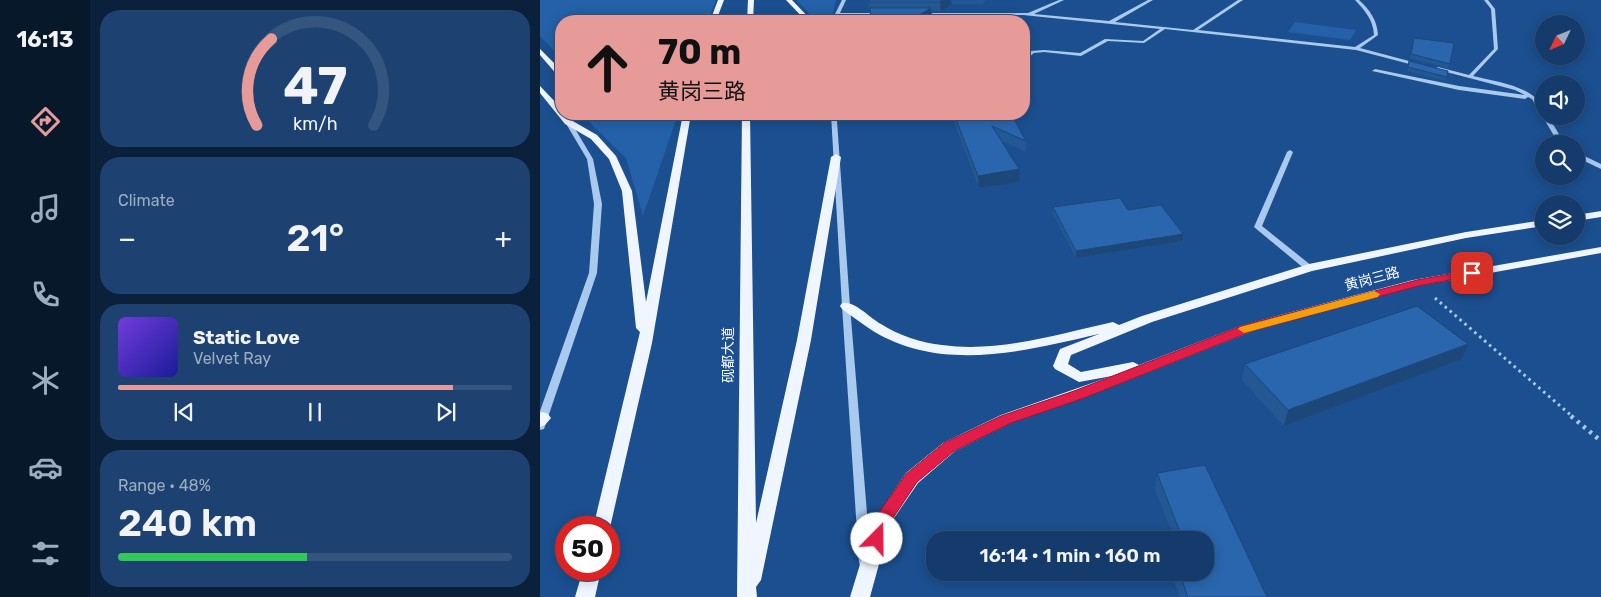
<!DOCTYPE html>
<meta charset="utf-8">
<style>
body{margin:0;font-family:Rubik,"Noto Sans SC",sans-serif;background:#1d4271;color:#f1f3f6;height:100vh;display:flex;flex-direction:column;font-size:19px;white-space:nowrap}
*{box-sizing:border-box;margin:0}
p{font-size:16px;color:#9dadc1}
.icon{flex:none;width:28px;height:28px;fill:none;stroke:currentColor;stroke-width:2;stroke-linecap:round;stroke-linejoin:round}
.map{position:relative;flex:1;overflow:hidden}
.side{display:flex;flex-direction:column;gap:10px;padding:10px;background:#0b203b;width:450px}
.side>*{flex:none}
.banner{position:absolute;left:15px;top:15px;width:475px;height:105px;border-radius:20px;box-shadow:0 2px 12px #0003,0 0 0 1px #33557e;background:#e69b98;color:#111;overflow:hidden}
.needle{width:32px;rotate:227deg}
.controls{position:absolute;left:995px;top:15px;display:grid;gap:10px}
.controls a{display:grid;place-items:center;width:50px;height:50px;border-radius:50%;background:#143b6b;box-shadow:0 2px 12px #0003,0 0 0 1px #33557e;font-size:25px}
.speed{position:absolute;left:15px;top:516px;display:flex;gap:10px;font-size:25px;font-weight:700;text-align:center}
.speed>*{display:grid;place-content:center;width:65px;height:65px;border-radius:50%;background:#143b6b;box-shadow:0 2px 12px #0003,0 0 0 1px #33557e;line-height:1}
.speed .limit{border:8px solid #d22;background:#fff;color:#111}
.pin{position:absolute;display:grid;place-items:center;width:42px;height:42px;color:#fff;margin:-21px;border-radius:10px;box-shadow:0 2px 8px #0006}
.me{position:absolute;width:55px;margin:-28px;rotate:22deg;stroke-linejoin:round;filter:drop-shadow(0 0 4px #0008)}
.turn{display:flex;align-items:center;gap:18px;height:105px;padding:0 20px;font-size:22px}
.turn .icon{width:65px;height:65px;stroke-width:2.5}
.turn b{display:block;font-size:35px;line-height:42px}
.big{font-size:38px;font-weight:600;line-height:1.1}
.side .tile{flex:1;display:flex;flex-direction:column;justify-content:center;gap:8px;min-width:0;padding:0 18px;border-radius:20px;background:#1d4271}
.side .dial{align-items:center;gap:0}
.dial svg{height:130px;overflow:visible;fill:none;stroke:#33557e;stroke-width:7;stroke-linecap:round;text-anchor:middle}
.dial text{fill:#f1f3f6;stroke:none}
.song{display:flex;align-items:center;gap:15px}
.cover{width:60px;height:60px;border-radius:8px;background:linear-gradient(135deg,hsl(260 70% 55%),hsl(240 70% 35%))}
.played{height:5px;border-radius:2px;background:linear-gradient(90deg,#e69b98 85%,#33557e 85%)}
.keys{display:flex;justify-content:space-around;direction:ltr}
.heat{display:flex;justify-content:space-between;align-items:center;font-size:28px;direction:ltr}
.charge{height:8px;border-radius:4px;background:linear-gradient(90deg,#34c759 48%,#33557e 0)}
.trip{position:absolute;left:386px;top:531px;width:288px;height:50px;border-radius:20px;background:#143b6b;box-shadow:0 2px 12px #0003,0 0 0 1px #33557e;font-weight:600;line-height:50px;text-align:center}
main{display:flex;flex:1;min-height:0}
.tab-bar{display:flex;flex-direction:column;width:90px;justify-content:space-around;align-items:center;background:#08182b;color:#9dadc1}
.tab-bar .icon{width:35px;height:35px}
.tab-bar .active{color:#e69b98}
.tab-bar b{font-size:22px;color:#f1f3f6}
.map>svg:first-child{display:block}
.green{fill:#2461a8}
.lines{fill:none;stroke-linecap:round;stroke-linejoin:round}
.path-far1{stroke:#a9c9ee;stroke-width:3;stroke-dasharray:2.5 4;stroke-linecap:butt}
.path{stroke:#a9c9ee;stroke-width:4.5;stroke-dasharray:3 5;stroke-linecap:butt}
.minor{fill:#a9c9ee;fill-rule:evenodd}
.major{fill:#f0f6ff;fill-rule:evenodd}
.wall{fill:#245895}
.shaded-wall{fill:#1d4779}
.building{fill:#2a66ad;stroke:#1d4779}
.route{fill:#e11d48;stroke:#92132f}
.slow{fill:#f59e0b}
.labels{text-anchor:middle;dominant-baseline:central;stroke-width:5;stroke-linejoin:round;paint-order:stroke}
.street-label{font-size:14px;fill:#fff;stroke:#1b4f8f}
</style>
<main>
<nav class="tab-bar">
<b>16:13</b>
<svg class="icon active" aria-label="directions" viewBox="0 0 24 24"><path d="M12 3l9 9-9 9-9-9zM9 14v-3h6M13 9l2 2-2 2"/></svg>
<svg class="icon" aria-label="music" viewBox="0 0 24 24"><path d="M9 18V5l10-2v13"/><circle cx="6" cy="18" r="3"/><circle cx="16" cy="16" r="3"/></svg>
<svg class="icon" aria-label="phone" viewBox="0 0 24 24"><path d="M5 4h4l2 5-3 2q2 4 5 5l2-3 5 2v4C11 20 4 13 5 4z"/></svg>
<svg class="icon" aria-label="climate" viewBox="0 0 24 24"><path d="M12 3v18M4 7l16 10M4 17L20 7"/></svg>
<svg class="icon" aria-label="car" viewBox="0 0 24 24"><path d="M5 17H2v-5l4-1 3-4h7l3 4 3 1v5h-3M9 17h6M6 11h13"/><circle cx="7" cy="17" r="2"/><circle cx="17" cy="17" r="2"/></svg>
<svg class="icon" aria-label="filters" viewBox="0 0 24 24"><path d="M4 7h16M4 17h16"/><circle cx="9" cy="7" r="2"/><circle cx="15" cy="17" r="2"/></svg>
</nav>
<section class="side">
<div class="tile dial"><svg viewBox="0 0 100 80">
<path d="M14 69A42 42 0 1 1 86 69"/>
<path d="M14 69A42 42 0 0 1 23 16" stroke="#e69b98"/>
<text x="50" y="56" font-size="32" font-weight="700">47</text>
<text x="50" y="72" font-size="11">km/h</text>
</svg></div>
<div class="tile"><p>Climate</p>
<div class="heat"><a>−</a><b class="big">21°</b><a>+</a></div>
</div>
<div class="tile">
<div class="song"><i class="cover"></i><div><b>Static Love</b><p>Velvet Ray</p></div></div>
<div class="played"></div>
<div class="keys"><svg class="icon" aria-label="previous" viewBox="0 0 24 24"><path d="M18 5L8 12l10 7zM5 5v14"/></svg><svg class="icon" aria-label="pause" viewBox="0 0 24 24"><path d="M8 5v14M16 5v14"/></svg><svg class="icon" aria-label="next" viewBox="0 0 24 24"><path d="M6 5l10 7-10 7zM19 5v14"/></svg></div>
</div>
<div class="tile"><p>Range · 48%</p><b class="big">240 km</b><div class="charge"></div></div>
</section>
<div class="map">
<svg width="1061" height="597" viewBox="0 0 1061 597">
<rect width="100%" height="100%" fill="#1b4f8f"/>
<path class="green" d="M0 0H176L168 21H21V58L0 36Z
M257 0H296L291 21H276Z
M755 22 816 30 810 40 748 32Z
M41 114H138L103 216 86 158Z"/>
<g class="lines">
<path class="path-far1" d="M895 298 1033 417"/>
<path class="path" d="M1031 416 1061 441"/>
<path class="minor" d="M302 0H306L300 13H342L344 14 342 15H299V21H295V14Z
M519 0H524L494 14 569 21 608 0H613L575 22 653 30 698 0H703L658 30 815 47 834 35C833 19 825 11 815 0H819C830 10 837 20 838 35L820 48 884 65 881 67 816 50 625 29 604 43 568 41 541 56 504 52 494 53 484 61V57L491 51 504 50 540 53 565 39 603 41 620 29 483 15H380L378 14 380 13H488Z
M944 0H948L955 9 958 49 933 76C956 82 1004 87 1004 116H1008L1025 144H1019L992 99 988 97 985 99 919 90 832 71 835 69 919 86 985 95 975 90 895 69 898 67 929 75 954 49 951 9Z
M291 114H297V118L331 114H346L343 116 297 121 310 306 331 562 330 566 325 568 320 566 319 562 302 306Z
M28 120 31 122 53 159 62 204 57 273 5 426 4 429 0 430V411L49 273 54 204 47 159 25 122Z
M750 150 753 152 722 226 772 266 773 268 772 270H766L714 227 747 152Z
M1036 152 1061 164V169L1036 157Z"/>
<path class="major" d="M178 0H184L176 21H170Z
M208 0H214L213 21H207Z
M246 0H252L272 21H266Z
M0 49 21 70V76H18L0 55Z
M0 86 21 108V114H26L31 120 57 135 76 156 92 191 106 302 143 114H151L112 343 69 532V528H53L100 332 96 328 82 191 69 159 51 139 25 124 0 93Z
M202 114H210L216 523 257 340 291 157 296 154 301 157 271 340 221 580 216 587 217 597H197Z
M1061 211V217L1036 221V215Z
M1004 220V226L926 238 772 271 612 322 531 355 528 364 541 372 593 362 599 365 703 325 873 280 1061 247V253L878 286 713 331 544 398 471 423 415 451 378 483 350 524 330 597H310L333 522 366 473 403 443 461 415 572 376 539 382 515 369 513 366 520 349 559 334C485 351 402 373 333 331 322 324 312 316 302 309L300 306 302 303C314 300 330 318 341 324 358 335 382 343 402 345 459 353 518 334 573 322L579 325 602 316 769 264 926 232Z
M3 412 8 414 11 418 5 425 0 427V413Z
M43 570H61L55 597H35Z"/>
</g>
<path class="wall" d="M328 0H445L443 4H412L401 11H391L392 17 385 21H331Z
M874 38 910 64 908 68 870 58Z
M869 61 907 77 906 81 867 71Z
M411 114H471L486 141V152L462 141 480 182 439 188Z
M513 207 588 210 643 241 536 258 513 214Z
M928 344 922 359 744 426 702 380 705 364Z
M617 473 727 597H640L631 574V572H665V540H635L615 490Z"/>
<path class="shaded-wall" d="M403 0H411L412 4 401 11 400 2Z
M391 8 392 17 385 21H369Z
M479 169 480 182 439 188 438 176Z
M643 234V241L536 258V251Z
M928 344 922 359 744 426 748 410Z"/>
<path class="building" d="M328 0H403L400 2H329Z
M330 8H391L369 21H331Z
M874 38 914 43 910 64 871 54Z
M869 61 908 71 907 77 868 67Z
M414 114H471L486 141 452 126 479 169 438 176Z
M580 198 588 210 621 205 643 234 536 251 513 207Z
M877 306 928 344 748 410 705 364Z
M665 465 727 597H648L639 572H665V540H643L617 473Z"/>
<path class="route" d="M932 270 936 271V275L878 286 712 331 544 398 471 423 414 451 377 482 349 524 342 544 337 546 331 544 329 539 336 517 366 474 404 443 461 416 534 391 704 325 877 280Z"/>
<path class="slow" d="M834 291 840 294 838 297 704 333 698 329 700 327Z"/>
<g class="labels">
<g class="street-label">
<text transform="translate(832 279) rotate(-15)">黄岗三路</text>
<text transform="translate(188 355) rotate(-90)">砚都大道</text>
</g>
</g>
</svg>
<div class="controls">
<a><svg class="needle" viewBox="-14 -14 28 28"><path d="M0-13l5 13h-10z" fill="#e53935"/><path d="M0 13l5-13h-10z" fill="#9dadc1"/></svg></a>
<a><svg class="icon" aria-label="sound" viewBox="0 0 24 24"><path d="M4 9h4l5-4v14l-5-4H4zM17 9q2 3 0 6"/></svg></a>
<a><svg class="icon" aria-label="search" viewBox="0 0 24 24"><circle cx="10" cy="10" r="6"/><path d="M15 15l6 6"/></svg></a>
<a><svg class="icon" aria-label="layers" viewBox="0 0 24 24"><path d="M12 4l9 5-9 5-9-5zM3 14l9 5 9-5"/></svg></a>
</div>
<div class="speed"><div class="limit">50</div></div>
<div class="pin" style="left:932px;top:273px;background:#d93025"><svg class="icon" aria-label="arrive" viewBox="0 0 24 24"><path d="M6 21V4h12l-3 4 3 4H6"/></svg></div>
<svg class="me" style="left:337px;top:539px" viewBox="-20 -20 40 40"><circle r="19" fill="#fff"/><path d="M0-13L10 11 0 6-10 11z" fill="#e11d48"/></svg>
<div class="trip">16:14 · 1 min · 160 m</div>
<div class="banner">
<div class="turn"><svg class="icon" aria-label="ahead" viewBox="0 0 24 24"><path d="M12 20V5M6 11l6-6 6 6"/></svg><div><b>70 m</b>黄岗三路</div></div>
</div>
</div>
</main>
